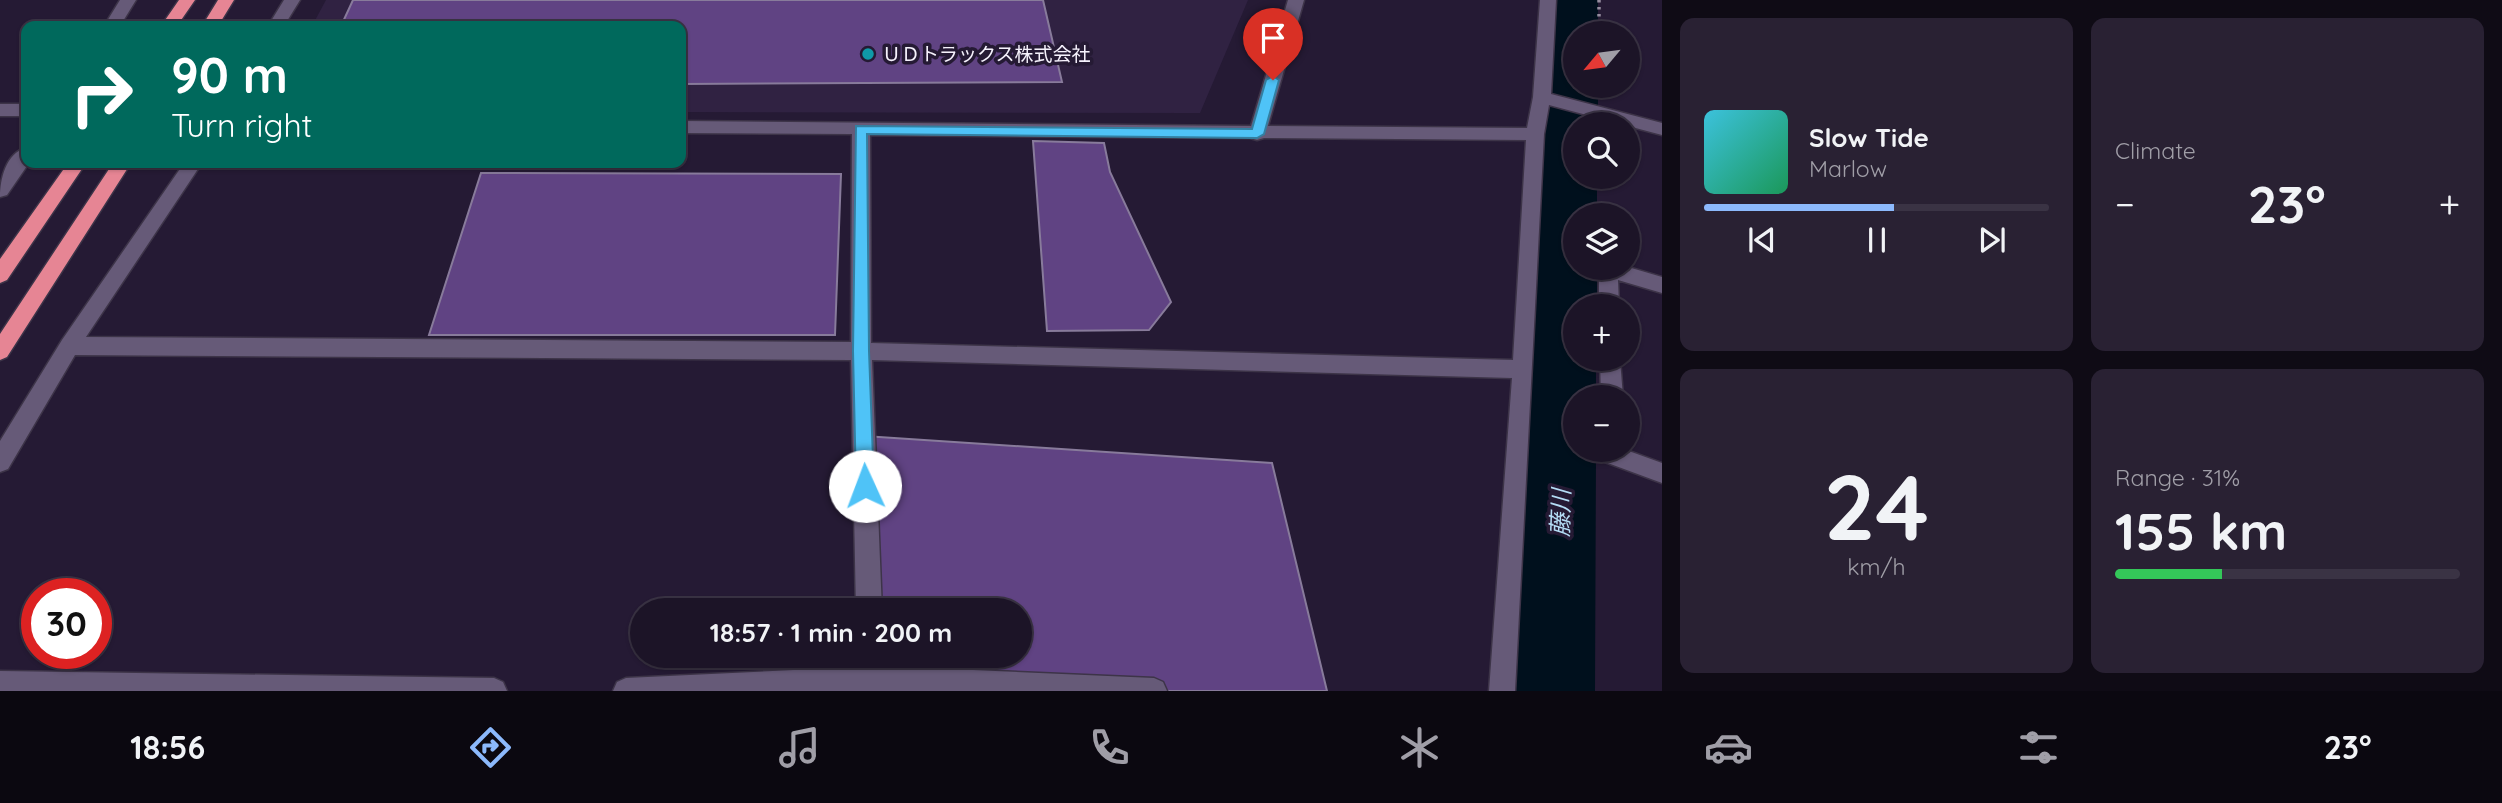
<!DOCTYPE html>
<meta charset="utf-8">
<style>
body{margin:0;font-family:Quicksand,"Noto Sans JP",sans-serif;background:#292133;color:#f1f3f6;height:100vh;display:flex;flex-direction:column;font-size:26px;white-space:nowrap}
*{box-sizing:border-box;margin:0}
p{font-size:23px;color:#a09ea7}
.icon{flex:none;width:38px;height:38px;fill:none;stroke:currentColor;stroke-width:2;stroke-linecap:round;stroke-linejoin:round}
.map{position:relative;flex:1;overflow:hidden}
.panel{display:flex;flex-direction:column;gap:18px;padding:18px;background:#0f0b15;width:840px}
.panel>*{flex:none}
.guide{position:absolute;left:21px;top:21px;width:665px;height:147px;border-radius:14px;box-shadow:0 2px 5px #0004,0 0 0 2px #3a3344;background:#00695c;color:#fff;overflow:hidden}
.needle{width:46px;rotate:241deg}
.controls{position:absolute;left:1563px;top:21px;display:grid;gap:14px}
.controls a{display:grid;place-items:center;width:77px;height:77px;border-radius:50%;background:#1c1427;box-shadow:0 2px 5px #0004,0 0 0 2px #3a3344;font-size:35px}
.speed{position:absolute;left:21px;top:578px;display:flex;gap:14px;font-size:35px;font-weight:700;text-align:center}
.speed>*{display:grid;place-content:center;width:91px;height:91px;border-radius:50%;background:#1c1427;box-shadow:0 2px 5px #0004,0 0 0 2px #3a3344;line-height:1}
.speed .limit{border:10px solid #d22;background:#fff;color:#111}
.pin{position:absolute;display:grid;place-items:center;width:60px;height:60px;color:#fff;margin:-72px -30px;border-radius:50% 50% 50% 0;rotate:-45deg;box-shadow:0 0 7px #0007}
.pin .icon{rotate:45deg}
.me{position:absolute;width:77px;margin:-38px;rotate:358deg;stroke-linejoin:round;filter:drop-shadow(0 0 5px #0008)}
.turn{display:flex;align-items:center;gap:24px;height:147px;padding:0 35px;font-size:32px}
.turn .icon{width:91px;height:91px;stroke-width:2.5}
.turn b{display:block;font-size:49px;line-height:60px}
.big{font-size:52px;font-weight:700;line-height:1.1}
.panel .tile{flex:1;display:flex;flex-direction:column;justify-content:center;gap:10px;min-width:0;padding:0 24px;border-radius:14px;background:#292133}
.panel .dial{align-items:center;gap:0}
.dial b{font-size:91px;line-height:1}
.song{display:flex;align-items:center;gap:21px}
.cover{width:84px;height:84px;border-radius:10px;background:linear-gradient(135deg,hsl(190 70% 55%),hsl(150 70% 35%))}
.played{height:7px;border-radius:4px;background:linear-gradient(90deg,#8cb9fc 55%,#3a3344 55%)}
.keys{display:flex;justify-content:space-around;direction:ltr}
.heat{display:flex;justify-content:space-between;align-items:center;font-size:38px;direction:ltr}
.charge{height:10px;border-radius:5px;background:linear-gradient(90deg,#34c759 31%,#3a3344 0)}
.panel .tiles{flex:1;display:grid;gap:18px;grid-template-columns:repeat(2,1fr)}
.trip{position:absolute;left:630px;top:598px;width:402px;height:70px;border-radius:35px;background:#1c1427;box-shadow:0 2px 5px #0004,0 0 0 2px #3a3344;font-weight:700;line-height:70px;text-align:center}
.tab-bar{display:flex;height:112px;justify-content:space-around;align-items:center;background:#0b0810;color:#a09ea7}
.tab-bar .icon{width:49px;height:49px}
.tab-bar .selected{color:#8cb9fc}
.tab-bar b{font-size:32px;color:#f1f3f6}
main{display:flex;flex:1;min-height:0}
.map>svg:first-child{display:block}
.built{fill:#302242}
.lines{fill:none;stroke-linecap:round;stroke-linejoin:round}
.river{fill:#00101d;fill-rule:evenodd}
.building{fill:#604383;stroke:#887b9b;stroke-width:2}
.minor-casing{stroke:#3d3448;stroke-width:3}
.highway-casing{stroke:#3d3448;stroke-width:3}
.path{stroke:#958d9f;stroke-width:3.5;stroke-dasharray:2.5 4.5;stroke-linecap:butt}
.minor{fill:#665a78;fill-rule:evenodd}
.highway{fill:#e68594;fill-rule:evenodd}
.route{fill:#4fc3f7;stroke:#337fa1;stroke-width:2}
.culture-dot{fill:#0f9aa8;stroke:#251a34;stroke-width:2.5}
.labels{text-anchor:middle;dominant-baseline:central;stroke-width:7;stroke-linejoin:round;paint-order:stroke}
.far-poi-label{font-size:19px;fill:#f6f2fd;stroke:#251a34;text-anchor:start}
.water-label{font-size:24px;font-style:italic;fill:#b4dcf5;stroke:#251a34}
</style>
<main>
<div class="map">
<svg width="1662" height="691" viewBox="0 0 1662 691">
<rect width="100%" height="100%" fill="#251a34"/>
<path class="built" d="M326 0H1248L1200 113 681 112V26H312Z"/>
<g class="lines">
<path class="river" d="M1552 0H1598V33H1575V86H1598V124H1575V177H1597V215H1575V268H1597V306H1575V359H1596V397H1575V450H1596L1595 691H1515Z"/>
</g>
<path class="building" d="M353 0H1043L1062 82 681 84V26H341Z
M1033 141 1104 143 1110 172 1171 302 1149 330 1047 331Z
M481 173 841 174 835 335H429Z
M864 436 1272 463 1327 691H1154L871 679 870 656H1020V611H869Z"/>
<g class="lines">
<defs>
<path id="minor" d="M120 0H136L120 26H104Z
M284 0H300L284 26H268Z
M1288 0H1304L1268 126 1527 128 1533 97 1540 0H1556L1551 94 1662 123V135L1549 105 1544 134 1515 691H1489L1512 378 872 360 882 611H856L851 360 75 355 8 469 0 472V441L62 340 184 163H202L86 337 851 342 852 134 681 133V121L1251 126ZM870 135 1250 138 1257 140 1264 138 1526 140 1513 360 871 343Z
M0 104H26V116H0Z
M26 148V163H29L7 195 0 197C0 179 6 153 26 148Z
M1628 267 1662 277V293L1618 280 1619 306H1599V268Z
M1600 359H1620L1623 397H1601Z
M1602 450H1626L1662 463V483L1605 462Z
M857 656H883V666L1154 678 1163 682 1167 691H613L617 682 626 678 857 667Z
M0 671 494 678 503 682 507 691H0Z"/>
<path id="highway" d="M179 0H195L177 26H161Z
M218 0H234L218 26H202Z
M68 163H86L7 280 0 283V259Z
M113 163H131L7 357 0 360V334Z"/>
</defs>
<use href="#minor" class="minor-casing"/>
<use href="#highway" class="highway-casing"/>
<path class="path" d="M1599 0V33"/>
<use href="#minor" class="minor"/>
<use href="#highway" class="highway"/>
</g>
<path class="route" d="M1273 76 1279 80 1264 134 1257 138 867 134 869 351 874 486 871 492 865 494 859 492 856 486 853 351 856 126 1252 129 1266 80Z"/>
<circle class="culture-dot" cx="868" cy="54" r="7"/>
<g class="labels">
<g class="far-poi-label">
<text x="882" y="54">ＵＤトラックス株式会社</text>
</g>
<g class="water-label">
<text transform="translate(1560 513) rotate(-88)">藤川</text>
</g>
</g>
</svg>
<div class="controls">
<a><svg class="needle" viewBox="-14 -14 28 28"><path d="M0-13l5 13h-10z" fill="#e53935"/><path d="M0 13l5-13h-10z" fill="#a09ea7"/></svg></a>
<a><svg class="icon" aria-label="search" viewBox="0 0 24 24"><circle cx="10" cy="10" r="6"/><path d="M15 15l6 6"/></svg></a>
<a><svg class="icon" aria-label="layers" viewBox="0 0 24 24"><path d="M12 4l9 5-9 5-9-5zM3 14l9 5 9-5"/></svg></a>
<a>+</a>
<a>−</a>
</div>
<div class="speed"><div class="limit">30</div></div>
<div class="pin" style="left:1273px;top:80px;background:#d93025"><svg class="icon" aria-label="arrive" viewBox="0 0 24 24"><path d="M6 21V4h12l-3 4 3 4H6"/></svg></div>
<svg class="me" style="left:865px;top:486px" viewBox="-20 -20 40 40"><circle r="19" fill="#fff"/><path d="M0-13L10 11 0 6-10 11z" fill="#4fc3f7"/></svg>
<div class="trip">18:57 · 1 min · 200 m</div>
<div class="guide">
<div class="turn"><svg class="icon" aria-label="right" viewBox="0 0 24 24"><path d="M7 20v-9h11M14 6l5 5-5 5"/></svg><div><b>90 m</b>Turn right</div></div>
</div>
</div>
<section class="panel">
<div class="tiles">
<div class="tile">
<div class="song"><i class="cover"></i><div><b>Slow Tide</b><p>Marlow</p></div></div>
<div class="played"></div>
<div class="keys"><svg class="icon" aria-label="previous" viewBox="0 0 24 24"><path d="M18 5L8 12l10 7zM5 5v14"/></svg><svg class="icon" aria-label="pause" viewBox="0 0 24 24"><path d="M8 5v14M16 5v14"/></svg><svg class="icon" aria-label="next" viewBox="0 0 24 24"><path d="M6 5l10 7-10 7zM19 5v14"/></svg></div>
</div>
<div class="tile"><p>Climate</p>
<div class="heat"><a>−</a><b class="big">23°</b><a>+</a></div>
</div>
<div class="tile dial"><b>24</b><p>km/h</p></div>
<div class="tile"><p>Range · 31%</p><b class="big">155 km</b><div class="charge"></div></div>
</div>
</section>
</main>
<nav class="tab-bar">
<b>18:56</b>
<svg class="icon selected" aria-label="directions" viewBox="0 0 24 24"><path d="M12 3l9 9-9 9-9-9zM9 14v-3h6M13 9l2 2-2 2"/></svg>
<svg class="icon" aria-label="music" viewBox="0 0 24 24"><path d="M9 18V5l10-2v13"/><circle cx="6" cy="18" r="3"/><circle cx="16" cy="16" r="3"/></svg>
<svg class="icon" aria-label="phone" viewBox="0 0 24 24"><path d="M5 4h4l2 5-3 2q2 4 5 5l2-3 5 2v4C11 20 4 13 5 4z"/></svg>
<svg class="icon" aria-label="climate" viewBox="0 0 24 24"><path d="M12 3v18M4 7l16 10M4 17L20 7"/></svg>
<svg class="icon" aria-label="car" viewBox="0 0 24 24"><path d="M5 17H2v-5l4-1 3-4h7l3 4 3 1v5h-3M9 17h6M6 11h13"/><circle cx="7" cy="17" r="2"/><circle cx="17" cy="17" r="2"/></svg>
<svg class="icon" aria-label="filters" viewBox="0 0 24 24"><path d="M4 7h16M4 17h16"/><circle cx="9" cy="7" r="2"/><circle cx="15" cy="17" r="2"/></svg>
<b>23°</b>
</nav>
